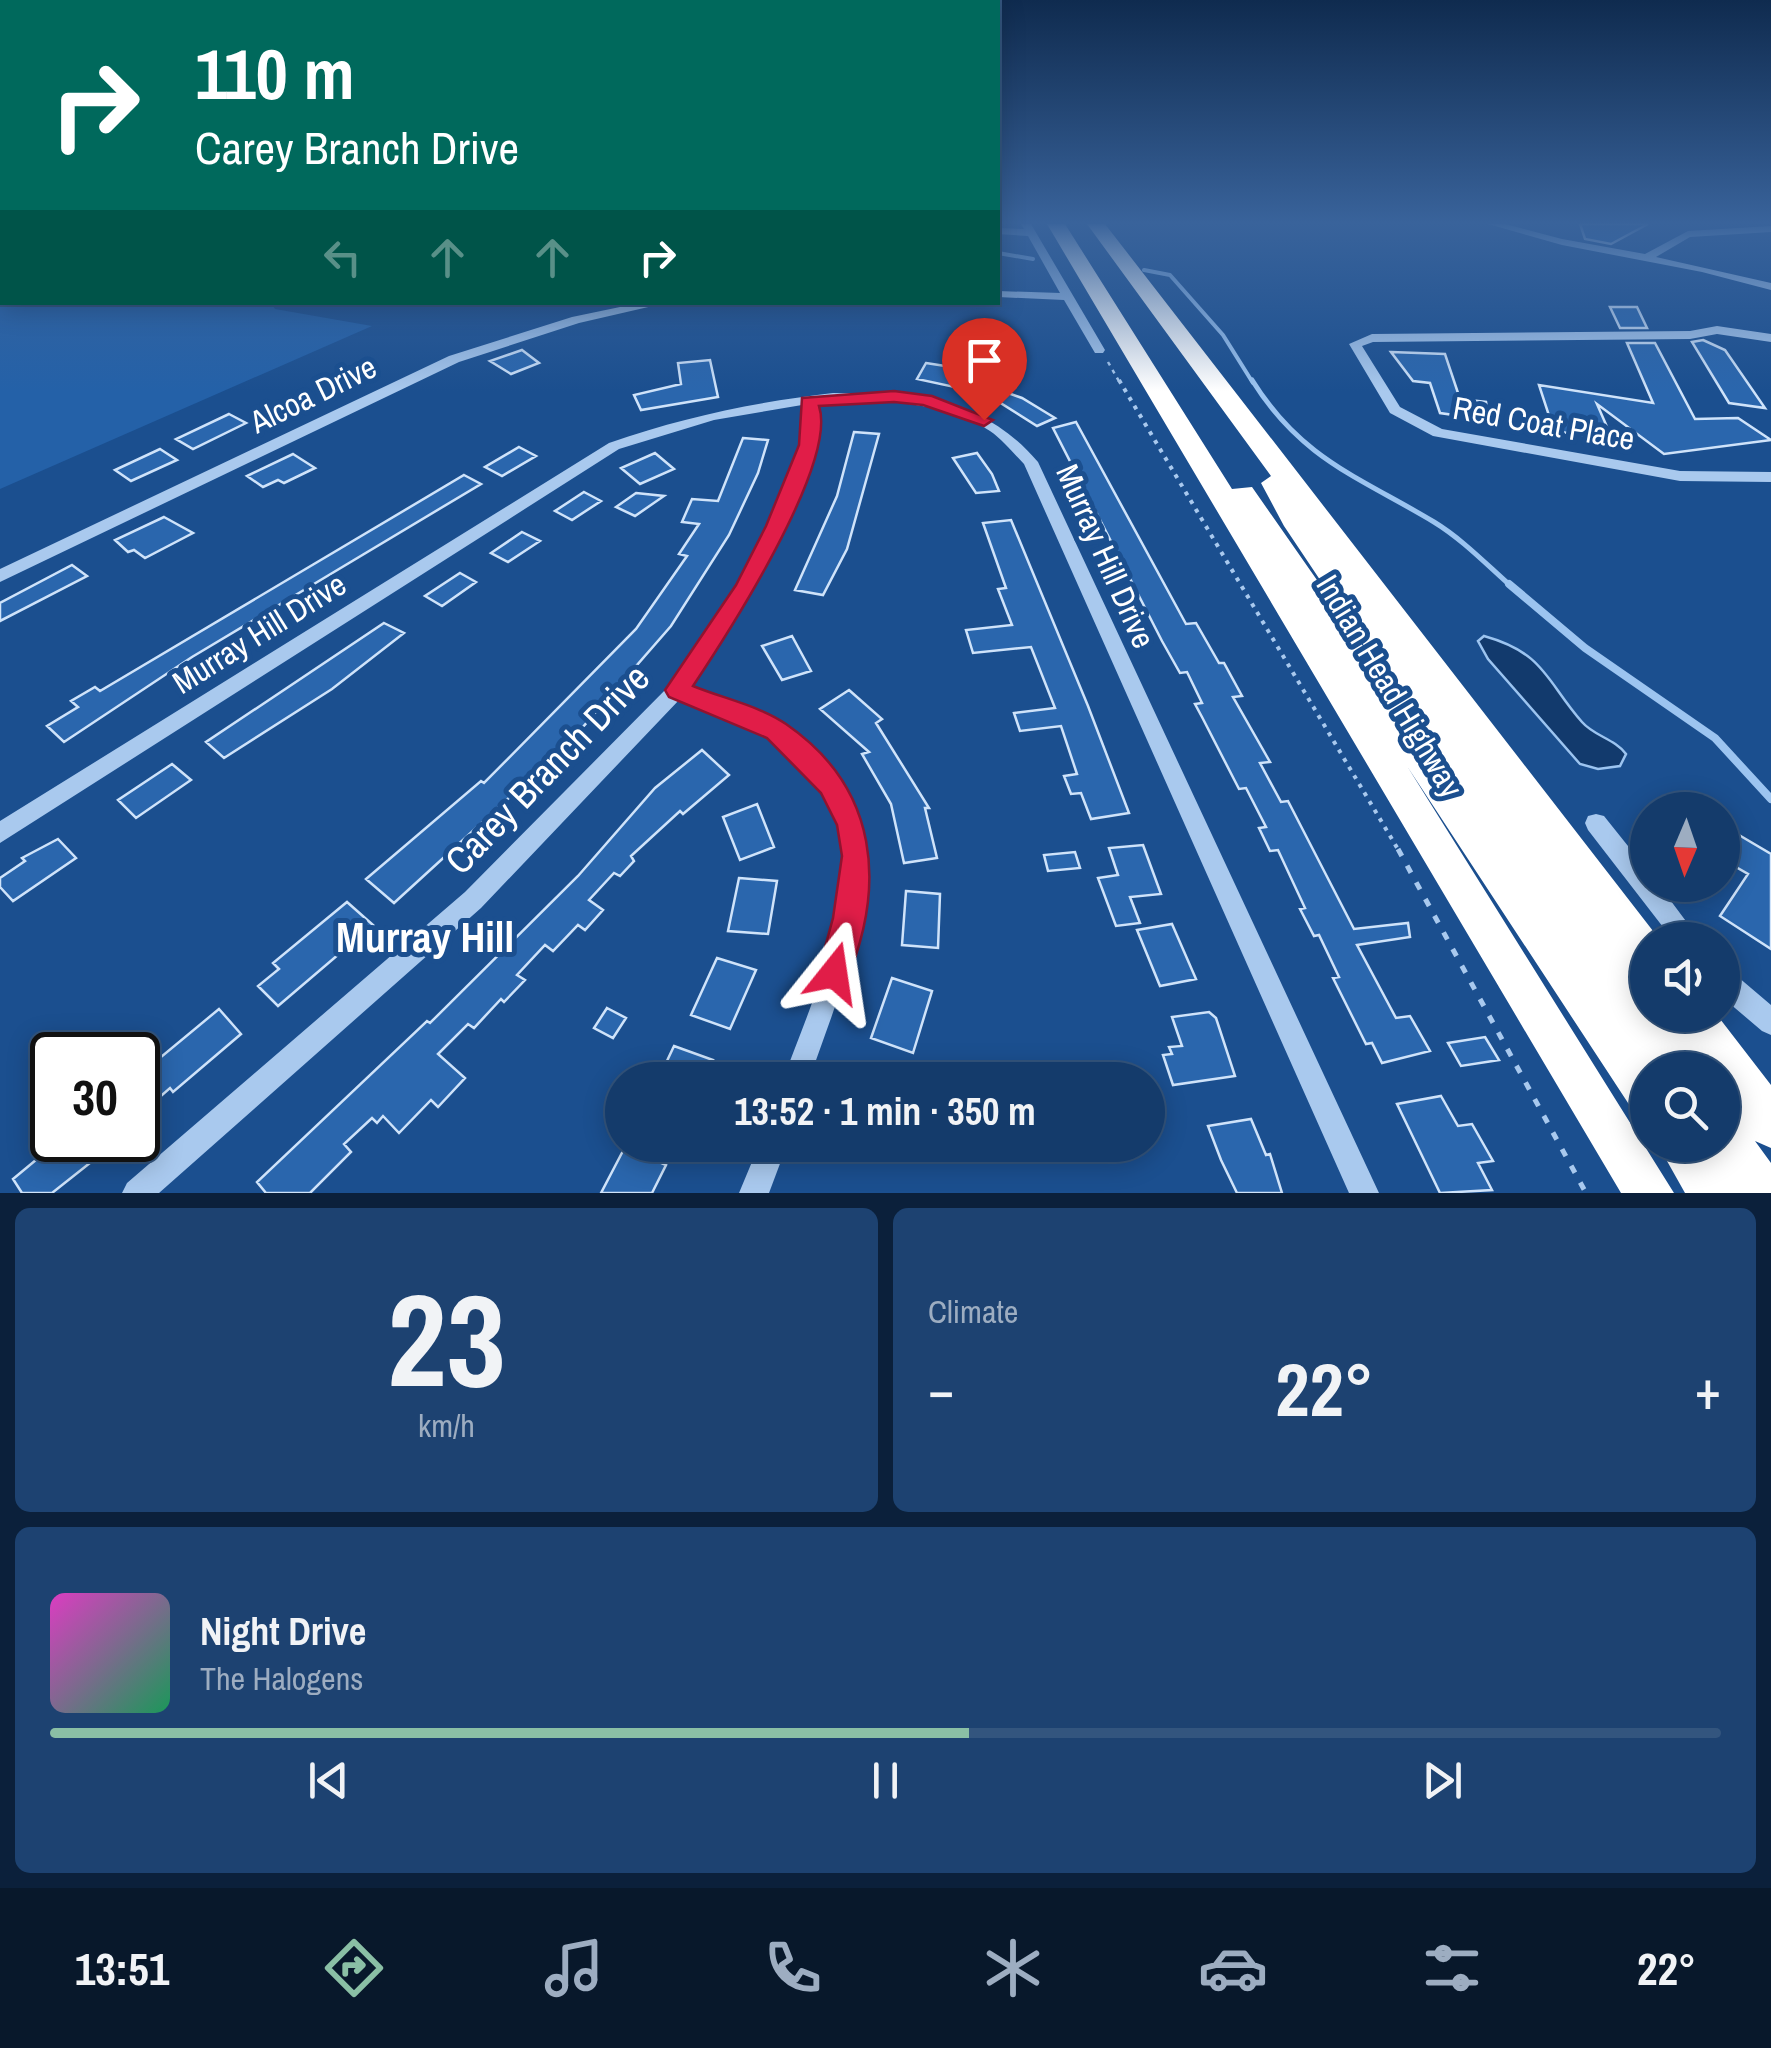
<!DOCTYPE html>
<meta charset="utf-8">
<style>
body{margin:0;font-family:"Archivo Narrow",sans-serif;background:#1d4271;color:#f1f3f6;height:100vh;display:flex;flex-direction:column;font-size:38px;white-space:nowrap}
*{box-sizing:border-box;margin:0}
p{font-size:32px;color:#9dadc1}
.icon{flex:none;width:55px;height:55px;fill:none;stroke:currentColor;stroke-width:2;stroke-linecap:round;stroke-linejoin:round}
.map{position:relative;height:1193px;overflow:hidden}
.drawer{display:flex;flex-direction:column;gap:15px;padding:15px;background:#0b203b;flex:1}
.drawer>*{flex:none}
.top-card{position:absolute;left:0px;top:0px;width:1000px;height:305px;box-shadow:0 5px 25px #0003,0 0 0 2px #33557e;background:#00695c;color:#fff;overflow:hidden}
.needle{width:65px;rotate:182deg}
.buttons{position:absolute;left:1630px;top:792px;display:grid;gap:20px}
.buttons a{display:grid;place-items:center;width:110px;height:110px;border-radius:50%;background:#143b6b;box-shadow:0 5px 25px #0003,0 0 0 2px #33557e;font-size:50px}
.speed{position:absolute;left:30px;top:1032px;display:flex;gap:20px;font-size:50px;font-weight:700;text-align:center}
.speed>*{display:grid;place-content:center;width:130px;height:130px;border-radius:50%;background:#143b6b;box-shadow:0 5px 25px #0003,0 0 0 2px #33557e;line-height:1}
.speed .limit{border:5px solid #111;border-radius:15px;background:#fff;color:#111}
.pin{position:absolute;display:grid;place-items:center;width:85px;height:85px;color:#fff;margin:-102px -42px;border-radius:50% 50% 50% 0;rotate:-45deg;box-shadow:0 0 10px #0007}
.pin .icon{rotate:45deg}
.me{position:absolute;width:110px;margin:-55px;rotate:15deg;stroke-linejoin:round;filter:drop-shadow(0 0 8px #0008)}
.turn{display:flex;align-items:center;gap:35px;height:210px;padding:0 30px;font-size:45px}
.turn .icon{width:130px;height:130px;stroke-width:2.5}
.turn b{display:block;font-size:70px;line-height:85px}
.lanes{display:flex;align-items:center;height:95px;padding:0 30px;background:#0003;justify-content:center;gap:50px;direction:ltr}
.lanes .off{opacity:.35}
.big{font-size:75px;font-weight:700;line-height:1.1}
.drawer .tile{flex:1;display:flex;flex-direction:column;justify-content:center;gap:15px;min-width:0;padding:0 35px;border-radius:15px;background:#1d4271}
.drawer .dial{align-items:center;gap:0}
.dial b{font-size:130px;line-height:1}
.song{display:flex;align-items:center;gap:30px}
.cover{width:120px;height:120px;border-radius:15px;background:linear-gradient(135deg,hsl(310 70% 55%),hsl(150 70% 35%))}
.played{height:10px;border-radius:5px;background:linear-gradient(90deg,#8abfa5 55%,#33557e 55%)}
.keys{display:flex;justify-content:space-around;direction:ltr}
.heat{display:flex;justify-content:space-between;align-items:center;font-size:55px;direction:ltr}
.drawer .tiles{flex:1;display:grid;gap:15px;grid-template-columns:1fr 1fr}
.tile:last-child{grid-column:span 2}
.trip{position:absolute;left:605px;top:1062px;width:560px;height:100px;border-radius:50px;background:#143b6b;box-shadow:0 5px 25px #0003,0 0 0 2px #33557e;font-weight:700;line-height:100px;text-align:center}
.dock{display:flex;height:160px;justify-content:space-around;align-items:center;background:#08182b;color:#9dadc1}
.dock .icon{width:70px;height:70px}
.dock .active{color:#8abfa5}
.dock b{font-size:45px;color:#f1f3f6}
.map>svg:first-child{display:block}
.green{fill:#2461a8}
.water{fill:#123a6d;stroke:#9cc4f0;stroke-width:2.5}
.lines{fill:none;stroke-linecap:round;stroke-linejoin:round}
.stream-far2{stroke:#9cc4f0;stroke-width:4}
.stream-far1{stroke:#9cc4f0;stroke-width:5}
.stream{stroke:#9cc4f0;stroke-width:8}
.building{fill:#2a66ad;stroke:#cfe3fa;stroke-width:2.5}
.path-far2{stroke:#a9c9ee;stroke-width:2.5;stroke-dasharray:4 5;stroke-linecap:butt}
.path-far1{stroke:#a9c9ee;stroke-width:4;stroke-dasharray:4 6;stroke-linecap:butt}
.path{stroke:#a9c9ee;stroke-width:5;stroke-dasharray:8 11;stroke-linecap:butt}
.minor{fill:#a9c9ee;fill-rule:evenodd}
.highway{fill:#fff;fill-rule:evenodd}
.route{fill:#e11d48;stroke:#92132f;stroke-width:2.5}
.labels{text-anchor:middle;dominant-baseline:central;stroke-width:10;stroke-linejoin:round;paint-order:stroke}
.street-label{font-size:32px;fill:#fff;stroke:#1b4f8f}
.near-street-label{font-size:38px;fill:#fff;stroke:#1b4f8f}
.near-neighbourhood-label{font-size:42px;font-weight:bold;fill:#fff;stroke:#1b4f8f}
</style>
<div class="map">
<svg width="1771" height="1193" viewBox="0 0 1771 1193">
<rect width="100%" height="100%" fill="#1b4f8f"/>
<path class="green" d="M0 224 2 302 271 303 275 309 372 326 0 489Z"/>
<path class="water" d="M1484 636C1545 653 1546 681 1582 722 1594 736 1615 739 1626 754L1620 766 1598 769 1580 764 1488 659 1478 641Z"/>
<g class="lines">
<path class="stream-far2" d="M998 253 1033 259
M1144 270 1170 275 1223 335 1253 383"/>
<path class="stream-far1" d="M1252 380C1301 459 1359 477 1434 522 1462 539 1487 565 1512 587"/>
<path class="stream" d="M1509 584 1585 648 1715 738 1771 799"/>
</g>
<path class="building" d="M1580 224H1648L1611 244 1585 239Z
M1610 307H1637L1647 328H1620Z
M1703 340 1725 350 1765 408 1729 403 1692 342Z
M1627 343H1655L1695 419 1738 418 1771 440 1664 454 1597 404 1611 436H1606L1608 439 1554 431 1539 385 1653 403Z
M522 350 539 363 511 374 490 361Z
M1391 352 1445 354 1460 399 1486 402 1489 420 1440 413 1430 383 1413 381Z
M710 360 718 397 641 410 634 395 681 384 678 363Z
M926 363 958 368 974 373 959 388 917 379Z
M983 384 1022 398 1055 418 1037 426 980 390Z
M229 414 246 423 193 449 176 439Z
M1076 422 1186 624 1196 623 1219 663H1224L1242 696 1233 697 1270 762 1260 763 1281 802 1288 801 1354 929 1408 923 1410 937 1357 945 1396 1018 1410 1016 1430 1051 1382 1063 1372 1043 1366 1044 1333 978 1339 977 1319 935 1314 936 1300 909 1305 908 1278 850 1270 851 1259 828 1266 827 1246 788 1239 789 1202 717 1195 704 1202 703 1187 672 1180 673 1162 641 1053 428Z
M854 432 879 434 847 549 823 595 795 590 837 496Z
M743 438 768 440 758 473 729 535 671 626 568 744 394 903 366 879 481 781 484 783 636 629 687 556 679 554 699 524 682 522 692 499 718 501Z
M519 447 536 456 502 476 485 467Z
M160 449 177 460 131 481 115 470Z
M655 453 674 469 640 484 621 468Z
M977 453 992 474 999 491 976 493 953 458Z
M293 454 315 468 284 483 278 480 263 487 247 476Z
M464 475 481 484 192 657 64 742 47 726 78 707 71 701 95 687 100 691Z
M584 492 601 501 572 520 555 511Z
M636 493 664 496 635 516 616 507Z
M164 517 193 533 145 558 134 550 128 552 115 540Z
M1011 520 1088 706 1129 813 1091 819 1081 793 1071 794 1064 776 1077 774 1061 726 1020 731 1014 713 1055 708 1031 647 973 653 966 630 1012 625 998 589 1006 588 983 523Z
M522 532 540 541 508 562 491 553Z
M72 565 87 576 0 621V603Z
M460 573 476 582 442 606 425 596Z
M384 623 404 633 332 689 224 758 206 742Z
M792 636 811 671 782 680 762 646Z
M849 690 882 719 876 723 929 808H925L937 858 904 863 891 804 862 754 869 752 820 709Z
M702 750 729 775 683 814 680 811 631 856 634 861 620 876 614 873 589 900 603 910 585 930 578 925 553 951 545 945 517 975 525 980 504 1002 501 999 474 1028 468 1024 438 1054 465 1078 438 1107 431 1100 399 1133 383 1116 377 1123 372 1118 344 1144 351 1152 310 1193H266L257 1182 427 1021 430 1023 578 876 655 788Z
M172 764 191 780 136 818 118 800Z
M757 804 774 847 740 860 723 817Z
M1722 825 1771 854V949L1720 916 1748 874 1722 859Z
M58 839 76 858 13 901 0 887V878L25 861 22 858Z
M1143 845 1161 894 1130 897 1140 923 1116 926 1098 878 1118 875 1109 848Z
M1075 852 1080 868 1048 871 1044 855Z
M739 878 777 881 768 934 728 931Z
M906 891 940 894 938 948 902 945Z
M347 902 373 925 278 1006 258 986 279 969 273 963Z
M1172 924 1196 979 1160 986 1137 930Z
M717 958 756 970 730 1029 691 1015Z
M892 978 932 991 913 1053 871 1038Z
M607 1008 626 1018 613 1038 594 1028Z
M219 1009 241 1034 173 1092 170 1088 153 1103 138 1084V1076Z
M1209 1012 1216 1018 1235 1076 1173 1085 1163 1055 1172 1054 1169 1047 1182 1046 1172 1017Z
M1485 1037 1499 1060 1461 1066 1448 1043Z
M674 1046 713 1060 705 1080H658Z
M1441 1096 1458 1126 1472 1124 1493 1161 1478 1163 1492 1190 1440 1193 1397 1104Z
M1251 1119 1266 1155 1270 1154 1282 1193H1237L1221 1160 1208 1126Z
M60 1140H119L52 1193H22L13 1179Z
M625 1147 666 1165 652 1193H601Z"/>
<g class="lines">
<path class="path-far2" d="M1108 362 1120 383"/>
<path class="path-far1" d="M1119 380 1399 851"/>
<path class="path" d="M1398 849 1586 1193"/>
<path class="minor" d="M1021 224H1031L1105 350 1103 353H1095L1064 300 998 297V291L1060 293 1028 236 998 234V228L1024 229Z
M1488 224H1505L1562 239 1645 254 1688 231 1771 226V232L1690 237 1656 257 1771 283V290L1702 272 1562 245Z
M644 302H670L579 323 459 362 0 582V569L449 356 572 317Z
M1717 326 1771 334V342L1717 334 1690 339 1373 342 1362 346 1400 407 1442 429 1680 471 1771 472V482L1680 481 1433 436 1390 413 1349 344 1372 334 1690 331Z
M833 393C914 394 982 396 1038 462L1379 1193H1349L1024 464C1014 454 1003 440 990 431 945 400 869 398 815 403L820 417 815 445 785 526 755 587 689 687C720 698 755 706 782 724 920 818 852 955 809 1080H783C818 982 890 844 795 759 783 748 772 737 759 730 734 716 707 708 680 699L481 908 159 1193H122L127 1183 465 892 670 685 738 585 769 526 801 445 806 417 802 405 714 420 619 449 0 843V821L609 443C683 417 755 402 833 393Z
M1596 814 1604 816 1648 871V885H1659L1700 940H1673L1588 830 1585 823 1588 816Z
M1722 968 1731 971 1771 1005V1035L1762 1031 1722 997Z
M759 1145H787L769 1193H739Z"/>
<path class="highway" d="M1047 224H1065L1232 489 1252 487 1393 689 1284 526 1261 483 1271 476 1087 224H1105L1660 940H1648V978L1634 972 1648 992V1015H1664L1673 1027 1668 1015H1717L1771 1085V1148L1755 1141 1771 1163V1193H1685L1658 1145H1722V1112L1738 1119 1722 1097V1070H1703L1693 1057 1699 1070H1648V1116L1632 1109 1407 766 1674 1193H1621Z"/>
</g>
<linearGradient id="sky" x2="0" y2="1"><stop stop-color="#0f2b4f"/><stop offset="0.57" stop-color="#39639b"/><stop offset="1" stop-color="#39639b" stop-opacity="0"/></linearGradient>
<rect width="1771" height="391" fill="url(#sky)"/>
<path class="route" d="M894 391 932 396 993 420 984 426 923 405 894 402 819 406C838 464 727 635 693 686 722 698 760 706 786 724 879 788 887 886 845 984L834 988 822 984 818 973 833 918 842 856 837 825 821 793 767 738 669 697 665 690 736 585 766 526 799 445 802 398Z"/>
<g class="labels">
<g class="street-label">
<text transform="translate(313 394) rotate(-26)">Alcoa Drive</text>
<text transform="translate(1544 423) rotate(10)">Red Coat Place</text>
<text transform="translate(1106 556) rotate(66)">Murray Hill Drive</text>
<text transform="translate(259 633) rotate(-32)">Murray Hill Drive</text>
<text transform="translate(1390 686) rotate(59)">Indian Head Highway</text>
</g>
<g class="near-street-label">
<text transform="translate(547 769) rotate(-46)">Carey Branch Drive</text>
</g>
<g class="near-neighbourhood-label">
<text x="425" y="937">Murray Hill</text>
</g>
</g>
</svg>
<div class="buttons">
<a><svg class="needle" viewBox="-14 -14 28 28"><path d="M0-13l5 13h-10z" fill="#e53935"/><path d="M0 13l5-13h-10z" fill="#9dadc1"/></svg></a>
<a><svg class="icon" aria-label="sound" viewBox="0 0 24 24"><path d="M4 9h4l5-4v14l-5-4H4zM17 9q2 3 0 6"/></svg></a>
<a><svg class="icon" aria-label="search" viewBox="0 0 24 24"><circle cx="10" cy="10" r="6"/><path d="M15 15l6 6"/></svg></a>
</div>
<div class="speed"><div class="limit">30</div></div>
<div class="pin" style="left:984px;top:420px;background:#d93025"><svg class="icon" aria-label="arrive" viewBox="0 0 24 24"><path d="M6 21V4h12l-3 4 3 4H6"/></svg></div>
<svg class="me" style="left:834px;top:973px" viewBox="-20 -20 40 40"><path d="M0-17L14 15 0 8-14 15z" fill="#e11d48" stroke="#fff" stroke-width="4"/></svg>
<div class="trip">13:52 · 1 min · 350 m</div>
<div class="top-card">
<div class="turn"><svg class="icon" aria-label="right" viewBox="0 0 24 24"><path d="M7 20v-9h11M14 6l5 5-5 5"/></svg><div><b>110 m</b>Carey Branch Drive</div></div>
<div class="lanes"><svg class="icon off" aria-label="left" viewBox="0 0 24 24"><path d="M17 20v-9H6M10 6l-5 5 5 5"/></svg><svg class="icon off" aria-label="ahead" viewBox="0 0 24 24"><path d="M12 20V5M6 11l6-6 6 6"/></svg><svg class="icon off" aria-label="ahead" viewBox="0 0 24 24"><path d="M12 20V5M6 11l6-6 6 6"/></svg><svg class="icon" aria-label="right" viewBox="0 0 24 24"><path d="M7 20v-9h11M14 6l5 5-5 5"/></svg></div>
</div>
</div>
<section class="drawer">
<div class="tiles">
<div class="tile dial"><b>23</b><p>km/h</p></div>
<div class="tile"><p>Climate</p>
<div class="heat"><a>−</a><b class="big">22°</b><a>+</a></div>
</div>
<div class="tile">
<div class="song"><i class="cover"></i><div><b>Night Drive</b><p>The Halogens</p></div></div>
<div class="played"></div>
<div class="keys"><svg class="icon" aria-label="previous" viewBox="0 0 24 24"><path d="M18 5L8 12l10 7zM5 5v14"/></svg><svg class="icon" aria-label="pause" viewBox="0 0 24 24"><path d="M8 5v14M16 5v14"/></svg><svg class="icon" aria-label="next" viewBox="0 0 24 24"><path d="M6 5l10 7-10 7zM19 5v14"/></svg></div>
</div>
</div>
</section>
<nav class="dock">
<b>13:51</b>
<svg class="icon active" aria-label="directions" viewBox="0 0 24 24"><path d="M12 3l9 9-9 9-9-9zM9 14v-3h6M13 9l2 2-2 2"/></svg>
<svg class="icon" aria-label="music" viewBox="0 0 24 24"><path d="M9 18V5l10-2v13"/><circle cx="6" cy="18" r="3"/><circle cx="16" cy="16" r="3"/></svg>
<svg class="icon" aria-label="phone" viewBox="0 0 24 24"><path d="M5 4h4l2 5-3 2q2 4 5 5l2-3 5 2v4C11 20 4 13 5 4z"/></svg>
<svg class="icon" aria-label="climate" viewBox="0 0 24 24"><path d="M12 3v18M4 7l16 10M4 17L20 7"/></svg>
<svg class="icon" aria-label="car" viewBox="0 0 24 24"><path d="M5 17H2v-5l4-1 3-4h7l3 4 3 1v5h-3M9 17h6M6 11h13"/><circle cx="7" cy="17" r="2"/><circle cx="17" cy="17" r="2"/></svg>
<svg class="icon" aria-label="filters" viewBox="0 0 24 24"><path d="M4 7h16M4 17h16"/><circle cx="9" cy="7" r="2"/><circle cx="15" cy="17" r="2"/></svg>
<b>22°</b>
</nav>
